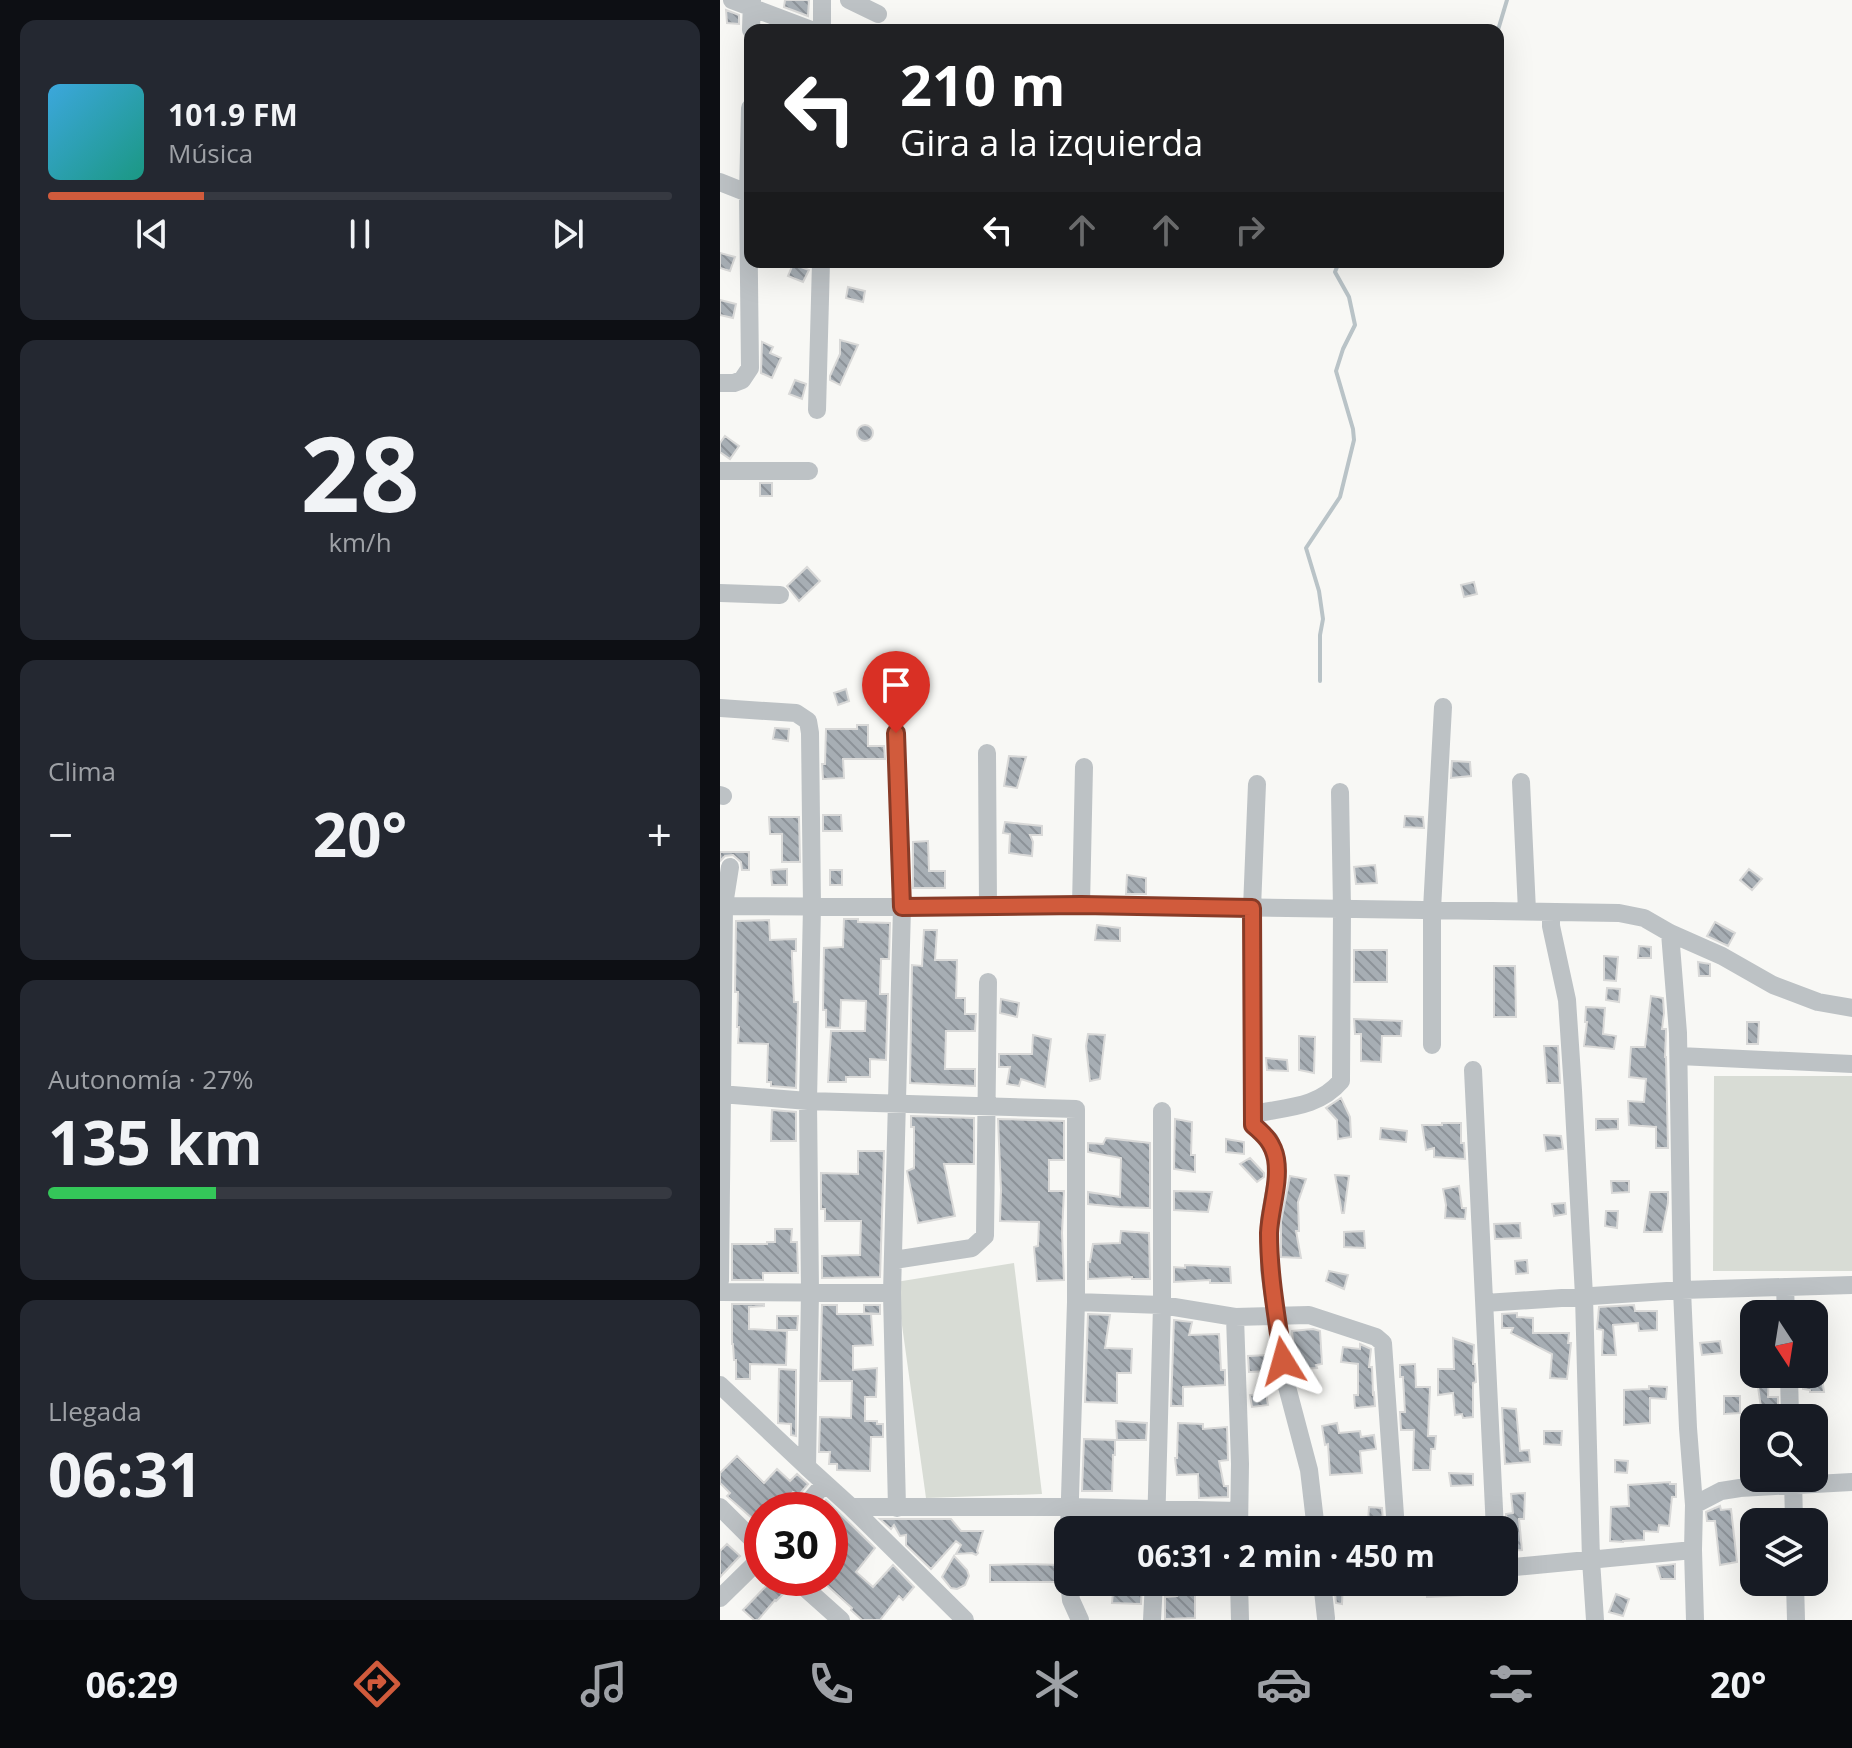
<!DOCTYPE html>
<html lang="es">
<meta charset="utf-8">
<style>
body{margin:0;font-family:"Open Sans",sans-serif;background:#242831;color:#f1f3f6;height:100vh;display:flex;flex-direction:column;font-size:30px;white-space:nowrap}
*{box-sizing:border-box;margin:0}
p{font-size:26px;color:#9ea1a6}
.icon{flex:none;width:44px;height:44px;fill:none;stroke:currentColor;stroke-width:2;stroke-linecap:round;stroke-linejoin:round}
.map{position:relative;flex:1;overflow:hidden}
.drawer{display:flex;flex-direction:column;gap:20px;padding:20px;background:#0d0f14;width:720px}
.drawer>*{flex:none}
.banner{position:absolute;left:24px;top:24px;width:760px;height:244px;border-radius:16px;box-shadow:0 8px 32px #0002;background:#202124;color:#fff;overflow:hidden}
.needle{width:52px;rotate:168deg}
.controls{position:absolute;left:1020px;top:1300px;display:grid;gap:16px}
.controls a{display:grid;place-items:center;width:88px;height:88px;border-radius:16px;background:#171b24;box-shadow:0 8px 32px #0002;font-size:40px}
.speed{position:absolute;left:24px;top:1492px;display:flex;gap:16px;font-size:40px;font-weight:700;text-align:center}
.speed>*{display:grid;place-content:center;width:104px;height:104px;border-radius:50%;background:#171b24;box-shadow:0 8px 32px #0002;line-height:1}
.speed .limit{border:12px solid #d22;background:#fff;color:#111}
.pin{position:absolute;display:grid;place-items:center;width:68px;height:68px;color:#fff;margin:-82px -34px;border-radius:50% 50% 50% 0;rotate:-45deg;box-shadow:0 0 8px #0007}
.pin .icon{rotate:45deg}
.me{position:absolute;width:88px;margin:-44px;rotate:352deg;stroke-linejoin:round;filter:drop-shadow(0 0 6px #0008)}
.turn{display:flex;align-items:center;gap:28px;height:168px;padding:0 24px;font-size:36px}
.turn .icon{width:104px;height:104px;stroke-width:2.5}
.turn b{display:block;font-size:56px;line-height:68px}
.lanes{display:flex;align-items:center;height:76px;padding:0 24px;background:#0003;justify-content:center;gap:40px;direction:ltr}
.lanes .off{opacity:.35}
.big{font-size:60px;font-weight:700;line-height:1.1}
.drawer .tile{flex:1;display:flex;flex-direction:column;justify-content:center;gap:12px;min-width:0;padding:0 28px;border-radius:16px;background:#242831}
.drawer .dial{align-items:center;gap:0}
.dial b{font-size:104px;line-height:1}
.song{display:flex;align-items:center;gap:24px}
.cover{width:96px;height:96px;border-radius:12px;background:linear-gradient(135deg,hsl(200 70% 55%),hsl(170 70% 35%))}
.played{height:8px;border-radius:4px;background:linear-gradient(90deg,#d15b3c 25%,#363941 25%)}
.keys{display:flex;justify-content:space-around;direction:ltr}
.heat{display:flex;justify-content:space-between;align-items:center;font-size:44px;direction:ltr}
.charge{height:12px;border-radius:6px;background:linear-gradient(90deg,#34c759 27%,#363941 0)}
.trip{position:absolute;left:334px;top:1516px;width:464px;height:80px;border-radius:16px;background:#171b24;box-shadow:0 8px 32px #0002;font-weight:700;line-height:80px;text-align:center}
.tabs{display:flex;height:128px;justify-content:space-around;align-items:center;background:#090b0e;color:#9ea1a6}
.tabs .icon{width:56px;height:56px}
.tabs .selected{color:#d15b3c}
.tabs b{font-size:36px;color:#f1f3f6}
main{display:flex;flex:1;min-height:0}
.map>svg:first-child{display:block}
.green{fill:#d8dcd5}
.lines{fill:none;stroke-linecap:round;stroke-linejoin:round}
.stream{stroke:#b9c3c7;stroke-width:4}
.building{fill:url(#building-back-hatch);stroke:#d9d9d8;stroke-width:2}
.minor{stroke:#bdc2c5;stroke-width:18}
.route-casing{stroke:#883b27;stroke-width:20}
.route{stroke:#d15b3c;stroke-width:14}
</style>
<main>
<section class="drawer">
<div class="tile">
<div class="song"><i class="cover"></i><div><b>101.9 FM</b><p>Música</p></div></div>
<div class="played"></div>
<div class="keys"><svg class="icon" aria-label="previous" viewBox="0 0 24 24"><path d="M18 5L8 12l10 7zM5 5v14"/></svg><svg class="icon" aria-label="pause" viewBox="0 0 24 24"><path d="M8 5v14M16 5v14"/></svg><svg class="icon" aria-label="next" viewBox="0 0 24 24"><path d="M6 5l10 7-10 7zM19 5v14"/></svg></div>
</div>
<div class="tile dial"><b>28</b><p>km/h</p></div>
<div class="tile"><p>Clima</p>
<div class="heat"><a>−</a><b class="big">20°</b><a>+</a></div>
</div>
<div class="tile"><p>Autonomía · 27%</p><b class="big">135 km</b><div class="charge"></div></div>
<div class="tile"><p>Llegada</p><b class="big">06:31</b></div>
</section>
<div class="map">
<svg width="1132" height="1620" viewBox="0 0 1132 1620">
<defs>
<pattern id="building-back-hatch" width="6" height="6" patternUnits="userSpaceOnUse" patternTransform="scale(2)"><rect width="6" height="6" fill="#a7aeb4"/><path d="M-1 5l2 2M0 0l6 6M5-1l2 2" fill="none" stroke="#8c9298"/></pattern>
</defs>
<rect width="100%" height="100%" fill="#f8f8f5"/>
<path class="green" d="M994 1076H1132V1271H993Z
M294 1263 322 1494 206 1498 176 1282Z"/>
<g class="lines">
<path class="stream" d="M778 30 787 0
M600 681V635L603 619 599 591 586 548 620 497 634 440 633 429 616 371 623 349 635 325 629 297 615 272 619 262"/>
</g>
<path class="building" d="M65 0H89L88 16 64 7Z
M6 10 19 15V24L7 23Z
M0 253 15 257 10 271 0 268Z
M73 264 89 270 83 282 68 276Z
M128 287 145 291 143 302 126 298Z
M0 300 16 304 13 318 0 315Z
M120 340 138 345 120 385 110 380V376L120 354Z
M42 342 53 347 50 353 61 358 52 378 41 373Z
M75 380 86 384 82 399 69 394Z
M137 433a8 8 0 1 1 16 0a8 8 0 1 1-16 0Z
M5 436 19 446 10 459 0 452V443Z
M40 483H52V496H40Z
M87 567 100 581 79 601 67 586Z
M754 582 757 594 744 597 741 585Z
M126 689 129 701 118 705 114 693Z
M137 725H148V746H164L165 759H123L124 778 103 779 102 764H105L106 729H137Z
M55 728 69 729 68 741 53 739Z
M289 756 306 757 297 788 284 786Z
M732 761 750 762 751 776 731 778Z
M103 815H121L122 831H103Z
M685 816 703 817 704 828 684 827Z
M49 817H79L80 862H62V834H50Z
M285 822 322 826V835H310L313 842 312 856 289 853 290 834 283 833Z
M208 841 209 871H225V888H193V842Z
M0 852H29V870H22L21 862 13 855 5 856 0 861Z
M655 865 657 883 636 884 634 867Z
M67 869V885H52L51 870Z
M1029 869 1042 879 1032 890 1020 880Z
M110 870H122V885H110Z
M407 875 426 878V894H406Z
M124 919H138V922L170 923 169 959H161L160 994H168L166 1060 150 1059V1077H126V1082H108L111 1031H145L146 1001 121 1000 120 1028 106 1027V1010H103L104 948 123 947Z
M49 920 50 940 76 939V951H72V957L74 1002H78L76 1088 51 1086V1082H47L48 1044 18 1043 19 1027H17L18 992H15L16 921Z
M995 922 1015 933 1008 946 987 936Z
M377 925 400 928V941L375 940Z
M204 930H217L215 960H237L236 998H245V1014H256L255 1031H226L225 1069H255V1086L190 1083 192 965 202 966Z
M919 946 931 947V958H918Z
M634 950H667V982H634Z
M884 956 898 957 896 981 884 980Z
M978 962 990 964V976H979Z
M774 966H795L796 1017H774Z
M887 988 900 989 899 1002 886 1000Z
M931 996 943 998 944 1013 942 1029H946V1032L945 1057H946L948 1148H936V1127L909 1125 908 1101 924 1102 926 1079 909 1077 911 1047H925Z
M281 999 299 1003 297 1017 280 1013Z
M866 1007 885 1008 883 1034 896 1036 894 1049 864 1046 867 1022H865Z
M634 1019 682 1021 681 1036H662L661 1062 641 1061V1034H635Z
M1027 1022H1039L1038 1044H1027Z
M368 1034 385 1035 380 1079 370 1081 366 1046Z
M313 1035 331 1039 325 1087 301 1079 299 1086 287 1084 290 1067H279V1054H312Z
M579 1036 595 1037 594 1073 579 1070Z
M824 1046H838L840 1083H827Z
M546 1058 567 1060 568 1071 547 1070Z
M621 1098 630 1117 631 1137 618 1139 617 1120 606 1108Z
M52 1110 76 1112V1141H51Z
M191 1116 254 1118V1164H224L235 1216 198 1223 187 1171 194 1168V1127H191Z
M278 1119 344 1121V1160H329V1191H344L342 1233 344 1280 317 1281 314 1247 318 1246 319 1222 280 1221 281 1190Z
M455 1119 472 1122 471 1155H475V1172L454 1169Z
M876 1119H898V1129L876 1130Z
M722 1123H741V1143H744L745 1159 714 1157V1148L706 1150 702 1125H722Z
M661 1128 687 1131 686 1142 660 1139Z
M824 1135 841 1136 843 1149 826 1151Z
M386 1138 430 1143V1208L399 1207 368 1204V1192L400 1197 401 1158 368 1152V1143L383 1144Z
M506 1139 524 1142V1154L506 1152Z
M138 1151H164L160 1277 102 1278V1256L140 1255 141 1221H105V1209H101V1173L138 1174Z
M530 1158 544 1173V1177L537 1182 520 1164Z
M615 1175 629 1176 624 1213H622Z
M570 1176 586 1179 578 1202 579 1231H576L581 1258 561 1257V1221Z
M891 1181H909V1192L892 1193Z
M739 1186 742 1208H746L745 1219 725 1218 726 1205 723 1189Z
M454 1191 492 1192 488 1212 454 1210Z
M930 1192H948V1203L942 1232H924Z
M845 1203 846 1214 834 1216 832 1204Z
M886 1211H898L897 1228 885 1226Z
M800 1223 801 1238 775 1239 774 1224Z
M55 1229H72L71 1242H77L78 1273H43V1280H12V1244H47V1242H55Z
M401 1231 429 1233 430 1279H412V1277L368 1279V1262H370L373 1244 400 1243Z
M644 1231 645 1248 624 1247V1232Z
M807 1260 808 1273 796 1274 795 1261Z
M465 1265 510 1267 511 1283H490V1280L454 1282V1267L465 1268Z
M609 1271 628 1275 624 1289 606 1281Z
M12 1304H44V1306L29 1307V1329L67 1331 66 1365 30 1364V1379H16V1360H14L13 1344H12Z
M102 1305H117V1314H151L153 1345 133 1346V1370L157 1368 156 1397H145V1421H157V1424H163V1437H151L150 1471 117 1470V1464H109L110 1452H99L100 1417 131 1418 132 1381H100Z
M144 1305H160V1314L144 1313Z
M914 1305 915 1311H937V1330L919 1331 918 1323 893 1325 896 1355H882L883 1330 877 1329 879 1307Z
M797 1313V1317L813 1318V1333H849L848 1343H851L847 1379 830 1378 832 1354 791 1333 793 1328H782V1314Z
M368 1314 390 1315 385 1348 412 1349 411 1373H397V1403L365 1402Z
M57 1316H78L77 1330H57Z
M454 1320 472 1322 469 1335 499 1334 501 1370H505V1385L463 1387V1406H451Z
M593 1329 600 1331 602 1364 596 1365 597 1368 576 1369 572 1331Z
M733 1338 754 1345 753 1364H755L756 1382 753 1383V1417L743 1418 742 1414 735 1415 733 1393 718 1395V1369H734Z
M1000 1341 1002 1353 982 1355 980 1343Z
M640 1344 651 1349 649 1367H652L653 1394 654 1393 655 1406 635 1408 634 1395H638V1364L621 1362 623 1347 640 1349Z
M549 1355 550 1371 529 1372 528 1356Z
M695 1364 696 1387H710L708 1436H716L715 1449H711L710 1470H693L694 1430H681L680 1412H685L683 1377H680V1365Z
M59 1369 76 1370V1436L71 1435V1424L58 1423Z
M1036 1374H1049L1048 1397H1058V1413L1042 1414Z
M1084 1377H1102L1104 1392H1090V1390L1083 1389Z
M929 1386 947 1387 946 1399 930 1398V1423L904 1425V1390L929 1389Z
M546 1393 548 1405 532 1407 530 1395Z
M1004 1396H1020V1413L1004 1414Z
M782 1408 796 1409 800 1451 809 1450 810 1462 785 1464Z
M396 1421 427 1423 426 1440H397Z
M458 1423 483 1424V1429L507 1427 508 1460 499 1461 504 1486H508V1497L479 1498 478 1474 457 1475 455 1458H457Z
M617 1423 619 1433 640 1431 641 1437 654 1435 656 1449 640 1451 642 1473 610 1475 608 1444 605 1445 602 1426Z
M824 1431H842L841 1445 824 1444Z
M364 1439 395 1440V1455H393L392 1491H362Z
M17 1456 44 1483 57 1469 70 1481 77 1474 88 1484 79 1495 73 1492 57 1510H42V1527L7 1496 10 1493 0 1483V1473Z
M895 1460 908 1461 907 1473 895 1472Z
M729 1473 753 1474V1485L731 1486Z
M950 1482V1484H956V1497H952L949 1526 939 1525 938 1532 924 1531V1540L903 1541V1542L890 1541 891 1507 909 1506 908 1485Z
M805 1493 804 1519H799L802 1550 789 1551 786 1514 793 1513 791 1494Z
M106 1500 155 1548 136 1572 153 1587 173 1565 194 1587 183 1600 179 1596 160 1620H142L131 1610 132 1608 99 1578H110V1510H98Z
M1000 1506 1001 1510 1011 1509 1017 1562 1000 1565 995 1521H987L986 1512Z
M649 1507 662 1508 663 1523 648 1522Z
M160 1519H231L241 1531H263L257 1551 258 1553 256 1555 252 1553 236 1554 241 1545 236 1541 211 1569 186 1545V1535L180 1536 174 1525 171 1529Z
M396 1520 424 1521V1528L397 1529Z
M479 1522 500 1523V1529H479Z
M7 1544 20 1556 0 1577V1551Z
M234 1556 247 1570 249 1576 245 1585 237 1589 231 1588 222 1577Z
M306 1564 342 1565V1573L337 1582H270V1565Z
M955 1564V1579H941L937 1566Z
M53 1579 66 1591 56 1601 55 1600 38 1620H34L23 1610Z
M394 1582H422L421 1604 392 1603Z
M459 1582H475V1618L445 1619V1597L457 1596Z
M743 1582 744 1595 707 1597V1584Z
M614 1583H623L622 1604 616 1603Z
M896 1594 909 1599 903 1616 889 1612Z"/>
<g class="lines">
<path class="minor" d="M12 0 91 30
M129 0 158 14
M31 30 32 0
M102 30V0
M0 182 30 194
M0 383H14L22 380 30 368 28 194 30 108
M97 410 101 262
M0 471H89
M0 593 60 595
M0 708 76 713 88 721 90 733 92 906 88 1101 90 1292 87 1467 131 1507H349L519 1511
M176 733 182 907 172 1293 177 1508
M267 753 268 906
M801 782 807 911
M537 784 532 908 533 1125 550 1140 556 1160V1180L549 1220V1270L566 1383 589 1470 596 1530
M0 795 3 796
M361 905 364 767
M0 906 182 907 361 905 899 913 924 918 950 933 1002 956 1053 985 1098 1002 1132 1008
M831 912V926L847 1000 853 1090 864 1296 871 1560 875 1620
M950 933 958 1033 962 1290 968 1428 974 1505 973 1550 975 1620
M712 1045V909L723 707
M959 1056 1132 1064
M753 1070 775 1530
M0 1094 88 1101 356 1109V1302L349 1530
M533 1114C566 1107 598 1108 621 1081L622 909 620 792
M174 1260 252 1248 265 1236 268 982
M0 1281 4 905 10 867
M1065 1287 1066 1314
M0 1292 172 1293
M356 1302 442 1305 515 1317 589 1315 656 1337 663 1343 676 1530
M765 1303 962 1290 1132 1285
M515 1317 520 1464 519 1530
M1069 1374 1070 1418
M0 1385 87 1467
M1073 1478 1074 1522
M974 1505 1001 1491 1020 1488 1132 1482
M0 1507 42 1549
M131 1507 245 1620
M82 1510 104 1484
M436 1530 442 1305V1111
M784 1568 973 1550
M74 1578 121 1620
M349 1582 351 1600 360 1620
M519 1582 520 1620
M602 1582 606 1618
M1075 1582 1076 1620
M0 1598 42 1557
M432 1620 434 1582"/>
</g>
<g class="lines">
<defs>
<path id="route" d="M176 733 182 907 361 905 532 908 533 1125C545 1135 553 1143 556 1159 560 1183 550 1209 549 1233 549 1276 557 1318 563 1361"/>
</defs>
<use href="#route" class="route-casing"/>
<use href="#route" class="route"/>
</g>
</svg>
<div class="controls">
<a><svg class="needle" viewBox="-14 -14 28 28"><path d="M0-13l5 13h-10z" fill="#e53935"/><path d="M0 13l5-13h-10z" fill="#9ea1a6"/></svg></a>
<a><svg class="icon" aria-label="search" viewBox="0 0 24 24"><circle cx="10" cy="10" r="6"/><path d="M15 15l6 6"/></svg></a>
<a><svg class="icon" aria-label="layers" viewBox="0 0 24 24"><path d="M12 4l9 5-9 5-9-5zM3 14l9 5 9-5"/></svg></a>
</div>
<div class="speed"><div class="limit">30</div></div>
<div class="pin" style="left:176px;top:733px;background:#d93025"><svg class="icon" aria-label="arrive" viewBox="0 0 24 24"><path d="M6 21V4h12l-3 4 3 4H6"/></svg></div>
<svg class="me" style="left:563px;top:1361px" viewBox="-20 -20 40 40"><path d="M0-17L14 15 0 8-14 15z" fill="#d15b3c" stroke="#fff" stroke-width="4"/></svg>
<div class="trip">06:31 · 2 min · 450 m</div>
<div class="banner">
<div class="turn"><svg class="icon" aria-label="left" viewBox="0 0 24 24"><path d="M17 20v-9H6M10 6l-5 5 5 5"/></svg><div><b>210 m</b>Gira a la izquierda</div></div>
<div class="lanes"><svg class="icon" aria-label="left" viewBox="0 0 24 24"><path d="M17 20v-9H6M10 6l-5 5 5 5"/></svg><svg class="icon off" aria-label="ahead" viewBox="0 0 24 24"><path d="M12 20V5M6 11l6-6 6 6"/></svg><svg class="icon off" aria-label="ahead" viewBox="0 0 24 24"><path d="M12 20V5M6 11l6-6 6 6"/></svg><svg class="icon off" aria-label="right" viewBox="0 0 24 24"><path d="M7 20v-9h11M14 6l5 5-5 5"/></svg></div>
</div>
</div>
</main>
<nav class="tabs">
<b>06:29</b>
<svg class="icon selected" aria-label="directions" viewBox="0 0 24 24"><path d="M12 3l9 9-9 9-9-9zM9 14v-3h6M13 9l2 2-2 2"/></svg>
<svg class="icon" aria-label="music" viewBox="0 0 24 24"><path d="M9 18V5l10-2v13"/><circle cx="6" cy="18" r="3"/><circle cx="16" cy="16" r="3"/></svg>
<svg class="icon" aria-label="phone" viewBox="0 0 24 24"><path d="M5 4h4l2 5-3 2q2 4 5 5l2-3 5 2v4C11 20 4 13 5 4z"/></svg>
<svg class="icon" aria-label="climate" viewBox="0 0 24 24"><path d="M12 3v18M4 7l16 10M4 17L20 7"/></svg>
<svg class="icon" aria-label="car" viewBox="0 0 24 24"><path d="M5 17H2v-5l4-1 3-4h7l3 4 3 1v5h-3M9 17h6M6 11h13"/><circle cx="7" cy="17" r="2"/><circle cx="17" cy="17" r="2"/></svg>
<svg class="icon" aria-label="filters" viewBox="0 0 24 24"><path d="M4 7h16M4 17h16"/><circle cx="9" cy="7" r="2"/><circle cx="15" cy="17" r="2"/></svg>
<b>20°</b>
</nav>
